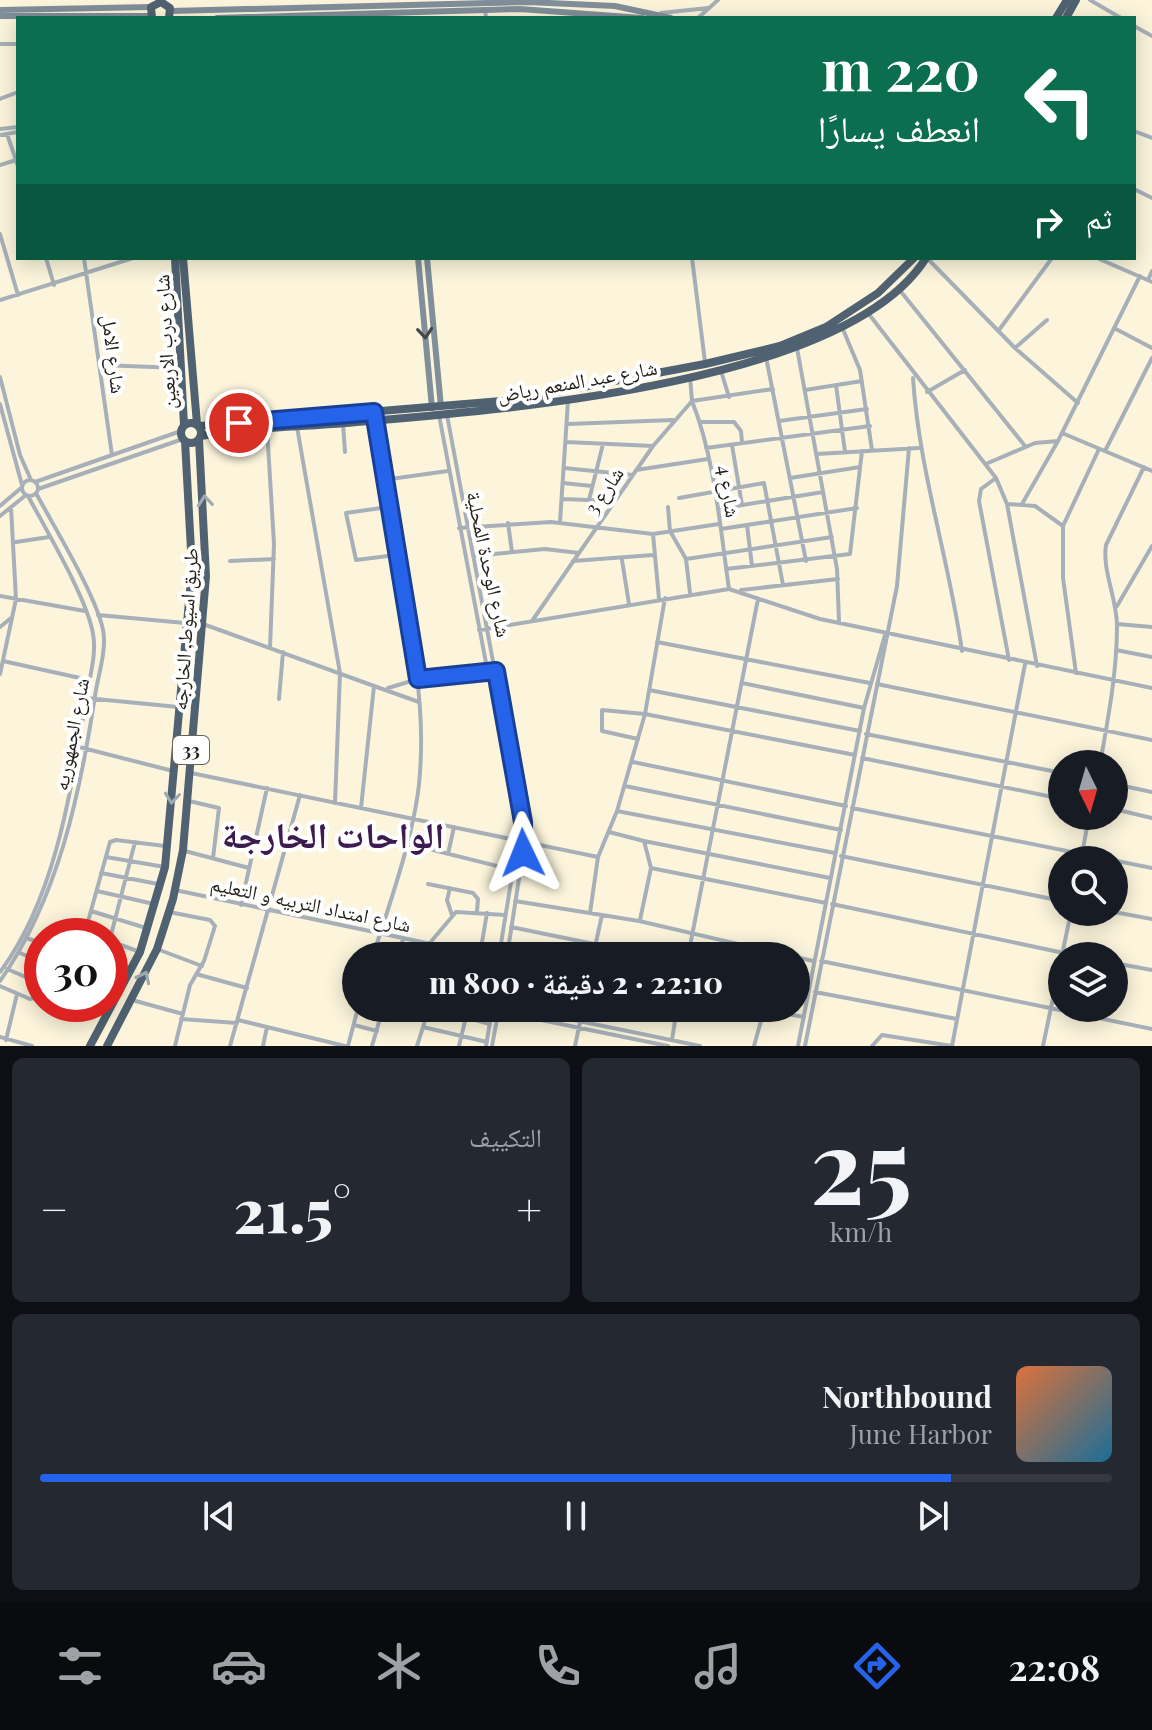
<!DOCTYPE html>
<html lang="ar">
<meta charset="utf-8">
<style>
body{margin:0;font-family:"Playfair Display","Noto Naskh Arabic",serif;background:#242831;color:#f1f3f6;direction:rtl;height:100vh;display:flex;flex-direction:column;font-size:30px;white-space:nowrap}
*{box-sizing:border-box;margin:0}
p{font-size:26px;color:#9ea1a6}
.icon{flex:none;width:44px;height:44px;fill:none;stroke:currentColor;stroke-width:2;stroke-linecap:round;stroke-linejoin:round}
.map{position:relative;height:1046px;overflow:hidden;direction:ltr}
.drawer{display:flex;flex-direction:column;gap:12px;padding:12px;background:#0d0f14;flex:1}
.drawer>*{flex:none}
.banner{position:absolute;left:16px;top:16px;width:1120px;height:244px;border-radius:0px;box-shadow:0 4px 20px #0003;direction:rtl;background:#0b6e4f;color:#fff;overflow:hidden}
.needle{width:52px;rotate:175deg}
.buttons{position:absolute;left:1048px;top:750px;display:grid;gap:16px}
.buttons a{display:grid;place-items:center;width:80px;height:80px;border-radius:50%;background:#171b24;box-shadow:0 4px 20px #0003;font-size:40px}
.speed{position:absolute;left:24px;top:918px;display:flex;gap:16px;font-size:40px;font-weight:700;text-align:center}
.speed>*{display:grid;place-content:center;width:104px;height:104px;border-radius:50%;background:#171b24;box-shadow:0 4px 20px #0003;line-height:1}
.speed .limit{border:12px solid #d22;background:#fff;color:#111}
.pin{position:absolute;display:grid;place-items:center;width:68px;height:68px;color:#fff;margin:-34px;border:4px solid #fff;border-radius:50%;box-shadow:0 2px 8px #0007}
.me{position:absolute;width:88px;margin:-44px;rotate:358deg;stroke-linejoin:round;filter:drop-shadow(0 0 6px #0008)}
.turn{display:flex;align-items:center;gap:28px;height:168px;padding:0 24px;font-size:36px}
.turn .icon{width:104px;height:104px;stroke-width:2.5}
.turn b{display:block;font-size:56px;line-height:68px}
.then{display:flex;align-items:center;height:76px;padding:0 24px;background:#0003;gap:16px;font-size:30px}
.big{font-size:60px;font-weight:800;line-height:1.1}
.drawer .widget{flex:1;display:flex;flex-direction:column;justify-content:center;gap:12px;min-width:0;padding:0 28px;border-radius:12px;background:#242831}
.drawer .dial{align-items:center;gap:0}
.dial b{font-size:104px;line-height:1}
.song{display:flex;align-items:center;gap:24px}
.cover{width:96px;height:96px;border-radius:12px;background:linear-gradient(135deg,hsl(20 70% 55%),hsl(200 70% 35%))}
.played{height:8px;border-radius:4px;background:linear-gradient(90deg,#2563eb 85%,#363941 85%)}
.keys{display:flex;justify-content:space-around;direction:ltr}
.heat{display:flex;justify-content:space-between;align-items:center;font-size:44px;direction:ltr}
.drawer .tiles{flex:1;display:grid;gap:12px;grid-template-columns:1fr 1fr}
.widget:last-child{grid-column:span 2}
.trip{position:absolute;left:342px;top:942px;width:468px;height:80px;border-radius:40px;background:#171b24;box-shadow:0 4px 20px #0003;font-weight:800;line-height:80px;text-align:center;direction:rtl}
.dock{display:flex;height:128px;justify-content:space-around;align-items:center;background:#090b0e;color:#9ea1a6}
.dock .icon{width:56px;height:56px}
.dock .current{color:#2563eb}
.dock b{font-size:36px;color:#f1f3f6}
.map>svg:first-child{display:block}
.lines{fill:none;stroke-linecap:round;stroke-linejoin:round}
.street{stroke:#a7b0b8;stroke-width:4}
.secondary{stroke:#818f9a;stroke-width:6}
.highway{stroke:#506271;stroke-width:8}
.oneway{stroke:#454846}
.oneway2{stroke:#9fa9b1}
.route-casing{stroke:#184099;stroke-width:20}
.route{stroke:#2563eb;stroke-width:14}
.labels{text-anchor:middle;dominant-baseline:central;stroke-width:8;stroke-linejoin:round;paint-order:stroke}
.shield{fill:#fff;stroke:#66645d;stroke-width:2}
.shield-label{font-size:18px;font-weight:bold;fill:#242118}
.street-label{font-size:20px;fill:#242118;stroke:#fff}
.town-label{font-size:36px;font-weight:bold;fill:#3d1a50;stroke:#fff}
</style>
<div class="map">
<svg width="1152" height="1046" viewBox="0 0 1152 1046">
<rect width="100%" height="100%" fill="#fcf5dc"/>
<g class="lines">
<path class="street" d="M1090 0 1121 18
M485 9 486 18
M661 13 708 8
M698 18 718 0
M1134 26 1152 36
M0 44H18
M0 99 18 92
M0 129 18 127
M1134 131 1152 138
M7 134 18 166
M0 135 18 132
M0 165 16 160
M1134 189 1152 198
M0 234 18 295
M46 258 54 285
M84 258 112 455
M692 258 705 362
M927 258 1015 348 1078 403
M1097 258 1152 282
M1148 280 1152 271
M898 288 1025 446
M0 300 133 258
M868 313 996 478 1007 504 1037 666
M842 327 860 370 872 450
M1114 328 1152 348
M999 330 1052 258
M797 348 837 569 839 622
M1015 348 1047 320
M766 357 806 561
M101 365 179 368
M721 371 729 397
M0 377 20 455 31 480
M913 378C919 471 949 559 962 651
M836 385 845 452
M805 390 862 381
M927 392 965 370
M0 404 22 485
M439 415 516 821V851L499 956
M447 415 523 822V853L507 956
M779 421 867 409
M700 422H734L741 431 742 442
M343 424 345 452
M568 424 673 420
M297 427 340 673 335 803
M267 428 274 544 270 648
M1062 433 1152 471
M566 442 653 446
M732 445 742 505
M706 448 870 426
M1105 451 1152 358
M817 454 919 448
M988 463 1035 443 1058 441 1140 276
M564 468 633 475
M636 470 708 459
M790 478 860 467
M996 478 981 489 979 501 1009 660
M22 488a8 8 0 1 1 16 0a8 8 0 1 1-16 0Z
M383 480 448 471
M35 482 181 431
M563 483 592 486
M38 489 183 439
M679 498 764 483 783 585
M562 499 615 501
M589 500 603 444
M1008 504 1035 506 1063 526V578L1076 673
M1022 504 1058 441
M0 506 21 488
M388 507 346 513 356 560 396 555
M668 507 670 531 686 559 690 593
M718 509 823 492
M0 516 26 495
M560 522 568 401
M508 523 512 552
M747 525 752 566
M1063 526 1099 449
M459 528 551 522 653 534 719 524
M721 529 857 508
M653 534 659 599
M16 542 49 537
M473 556 545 549 579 553
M686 559 832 537
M622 560 629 604
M230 561 274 559
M573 561 653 555
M726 569 850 554 862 451
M729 589C720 527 715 459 692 401L773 389
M741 590 838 579
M0 596 85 611
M1117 606 1152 546
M98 615 185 623
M532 621 653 446 692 401 690 376
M203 624 374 686
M1117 624 1152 627
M0 627 11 618
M479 630 729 589 820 619 1152 688
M657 642 870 683
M1116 650 1152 657
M3 661 89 680
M0 674 16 599 11 507
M464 676 497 679
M742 683 864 708
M877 684 1152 740
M388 688 418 679 496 671
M649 690 860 731
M86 698 178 707
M279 699 283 652
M866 734 1062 773
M638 739 602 731V710L645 714 855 755
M79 747 173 771
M862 758 1062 799
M633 762 846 806
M1100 764C1108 719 1117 672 1117 626 1117 598 1102 571 1106 545L1144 467
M191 773 598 857
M1114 784 1152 792
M625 786 841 830
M189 801 219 808 213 858
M361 808 374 686 419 702
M852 808 1152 868
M1114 809 1152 818
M617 811 835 853
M609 832 644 841 651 868 826 903
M644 841 830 878
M405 843 513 870
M185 851 249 868
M448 854 454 827
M841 856 1062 901
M106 857 165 867
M1081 860 1089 816
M101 873 158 884
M428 884 473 893 478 899 477 911
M450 888 447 900 452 915
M175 890 488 956
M97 891 154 904
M515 901 639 921 790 956
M832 904 1078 956
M241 905 267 788
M91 911 146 928
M169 912 210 920 215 926 204 961 190 985 175 1046
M1114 912 1152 919
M590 913 598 857 617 811 645 714 665 598
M640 920 651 868
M87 927 111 935
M511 927 653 956
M84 936 110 842 116 840 165 846
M29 939 42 943
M110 939 135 842
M110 941 140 952
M157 949 202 966
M20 953 42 962
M480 954 487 913
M373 956C390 902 417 828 420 772 429 652 382 538 374 420
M398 956 403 939
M426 956 429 944 456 912 505 915
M593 956 602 915
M688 956 758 599
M796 957 813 961
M821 961 1152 1029
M1114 963 1152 970
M110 967 128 973
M7 969 42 984
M0 972C56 897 71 790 86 700 89 679 97 654 93 634 88 600 45 528 28 496
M196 974 247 988
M0 981C58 899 80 794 95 696 98 675 107 650 103 630 96 595 54 527 36 493
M796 985 809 988
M0 986 30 999 38 997 42 987
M815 992 957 1019
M132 1000 183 1014
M90 1004 107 1011
M431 1008 490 1024
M516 1008 700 1046
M753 1008 804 1017
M358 1009 381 1015
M492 1010 668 1046
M181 1019 237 1023
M238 1020 345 1046
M354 1025 377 1031
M423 1027 487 1042
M0 1037 32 1046
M6 1040 17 994
M672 1040 677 1008
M230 1046 300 795
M263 1046 267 1027
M348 1046 358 1008
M372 1046 383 1008
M417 1046 429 1008
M459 1046 466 1017
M486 1046 492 1010
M492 1046 499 1008
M575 1046 583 1008
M754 1046 764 1010
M798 1046 864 708 885 635
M805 1046 897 586 909 448
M872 1046 882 1035 952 1046
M952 1046 1025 664
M1043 1046 1071 912"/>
<path class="secondary" d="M0 10 151 7
M171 11 527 2 615 6 671 18
M0 16H151
M217 18 520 9 642 18
M418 258 432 408
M427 258 441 407"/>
<path class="highway" d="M152 18 151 7 161 2 170 8 169 18
M1056 18 1067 0
M1066 18 1076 0
M175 258 184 425
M183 258 197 424
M181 433a10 10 0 1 1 20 0a10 10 0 1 1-20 0Z
M200 426 513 400 705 364 780 346 826 327 878 293 914 258
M201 436C249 427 298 427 346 423 487 411 845 387 926 258
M90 1046 140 952 165 867 192 568 185 441
M107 1046 157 949 173 899 183 850 206 576 199 439"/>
</g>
<defs><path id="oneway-chevron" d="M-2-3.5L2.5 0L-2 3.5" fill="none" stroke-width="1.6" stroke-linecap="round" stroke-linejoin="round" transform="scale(2)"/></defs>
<use class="oneway" href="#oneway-chevron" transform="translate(425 333) rotate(85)"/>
<g class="oneway2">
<use href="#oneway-chevron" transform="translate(205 501) rotate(-95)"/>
<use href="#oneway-chevron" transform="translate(172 798) rotate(96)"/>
<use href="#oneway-chevron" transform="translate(144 977) rotate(-64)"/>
</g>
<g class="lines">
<defs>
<path id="route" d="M239 423 374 412 418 679 496 671 523 822V853"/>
</defs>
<use href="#route" class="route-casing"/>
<use href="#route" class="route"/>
</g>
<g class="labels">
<rect class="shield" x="173" y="736" width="36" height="28" rx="6"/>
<g class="shield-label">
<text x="191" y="750">33</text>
</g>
<g class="street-label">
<text transform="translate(164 342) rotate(-93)">شارع درب الاربعين</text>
<text transform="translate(115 354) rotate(83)">شارع الامل</text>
<text transform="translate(577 380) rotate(-10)">شارع عبد المنعم رياض</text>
<text transform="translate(603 490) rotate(-56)">شارع 3</text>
<text transform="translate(730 491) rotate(80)">شارع 4</text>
<text transform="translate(490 564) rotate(78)">شارع الوحدة المحلية</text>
<text transform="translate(184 629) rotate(-86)">طريق اسيوط, الخارجه</text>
<text transform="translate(70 734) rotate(-79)">شارع الجمهوريه</text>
<text transform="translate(311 903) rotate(12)">شارع امتداد التربيه و التعليم</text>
</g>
<g class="town-label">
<text x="333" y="833">الواحات الخارجة</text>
</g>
</g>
</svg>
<div class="buttons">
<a><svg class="needle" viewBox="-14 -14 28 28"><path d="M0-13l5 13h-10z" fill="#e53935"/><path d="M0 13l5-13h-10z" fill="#9ea1a6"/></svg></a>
<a><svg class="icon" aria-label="search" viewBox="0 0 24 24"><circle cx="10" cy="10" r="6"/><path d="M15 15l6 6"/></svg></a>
<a><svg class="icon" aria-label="layers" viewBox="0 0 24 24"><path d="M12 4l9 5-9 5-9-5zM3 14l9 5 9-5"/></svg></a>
</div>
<div class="speed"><div class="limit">30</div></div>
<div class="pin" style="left:239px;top:423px;background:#d93025"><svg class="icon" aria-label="arrive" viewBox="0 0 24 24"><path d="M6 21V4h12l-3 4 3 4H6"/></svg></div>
<svg class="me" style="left:523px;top:853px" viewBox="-20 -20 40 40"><path d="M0-17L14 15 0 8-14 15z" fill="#2563eb" stroke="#fff" stroke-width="4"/></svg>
<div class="trip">22:10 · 2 دقيقة · 800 m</div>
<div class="banner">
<div class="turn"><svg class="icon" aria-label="left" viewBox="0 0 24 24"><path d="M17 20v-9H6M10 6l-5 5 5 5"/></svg><div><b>220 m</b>انعطف يسارًا</div></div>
<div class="then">ثم<svg class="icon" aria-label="right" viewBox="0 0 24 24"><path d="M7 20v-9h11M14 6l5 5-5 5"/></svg></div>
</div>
</div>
<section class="drawer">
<div class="tiles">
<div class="widget dial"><b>25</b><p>km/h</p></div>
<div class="widget"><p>التكييف</p>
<div class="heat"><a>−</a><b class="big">21.5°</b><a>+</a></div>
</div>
<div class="widget">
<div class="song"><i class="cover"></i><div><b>Northbound</b><p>June Harbor</p></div></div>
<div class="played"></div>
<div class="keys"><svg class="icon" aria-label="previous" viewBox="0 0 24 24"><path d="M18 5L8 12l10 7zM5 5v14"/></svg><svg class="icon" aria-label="pause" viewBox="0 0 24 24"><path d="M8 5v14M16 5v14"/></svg><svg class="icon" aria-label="next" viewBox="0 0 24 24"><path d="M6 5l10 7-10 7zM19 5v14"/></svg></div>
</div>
</div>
</section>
<nav class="dock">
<b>22:08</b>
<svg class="icon current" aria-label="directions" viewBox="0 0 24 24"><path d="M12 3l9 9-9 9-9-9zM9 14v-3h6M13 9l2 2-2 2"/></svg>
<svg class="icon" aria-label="music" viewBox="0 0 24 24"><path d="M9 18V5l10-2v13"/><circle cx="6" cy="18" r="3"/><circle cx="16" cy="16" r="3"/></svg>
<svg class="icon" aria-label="phone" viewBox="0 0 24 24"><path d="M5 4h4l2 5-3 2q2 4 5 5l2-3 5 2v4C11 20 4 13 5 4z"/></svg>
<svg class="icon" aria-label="climate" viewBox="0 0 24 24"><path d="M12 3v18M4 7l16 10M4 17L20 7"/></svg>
<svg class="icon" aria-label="car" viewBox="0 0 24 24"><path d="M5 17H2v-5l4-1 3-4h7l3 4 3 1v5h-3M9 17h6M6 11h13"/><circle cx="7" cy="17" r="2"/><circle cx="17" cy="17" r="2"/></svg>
<svg class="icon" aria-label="filters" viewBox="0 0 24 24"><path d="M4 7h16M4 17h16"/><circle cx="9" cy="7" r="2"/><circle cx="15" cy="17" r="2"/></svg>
</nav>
